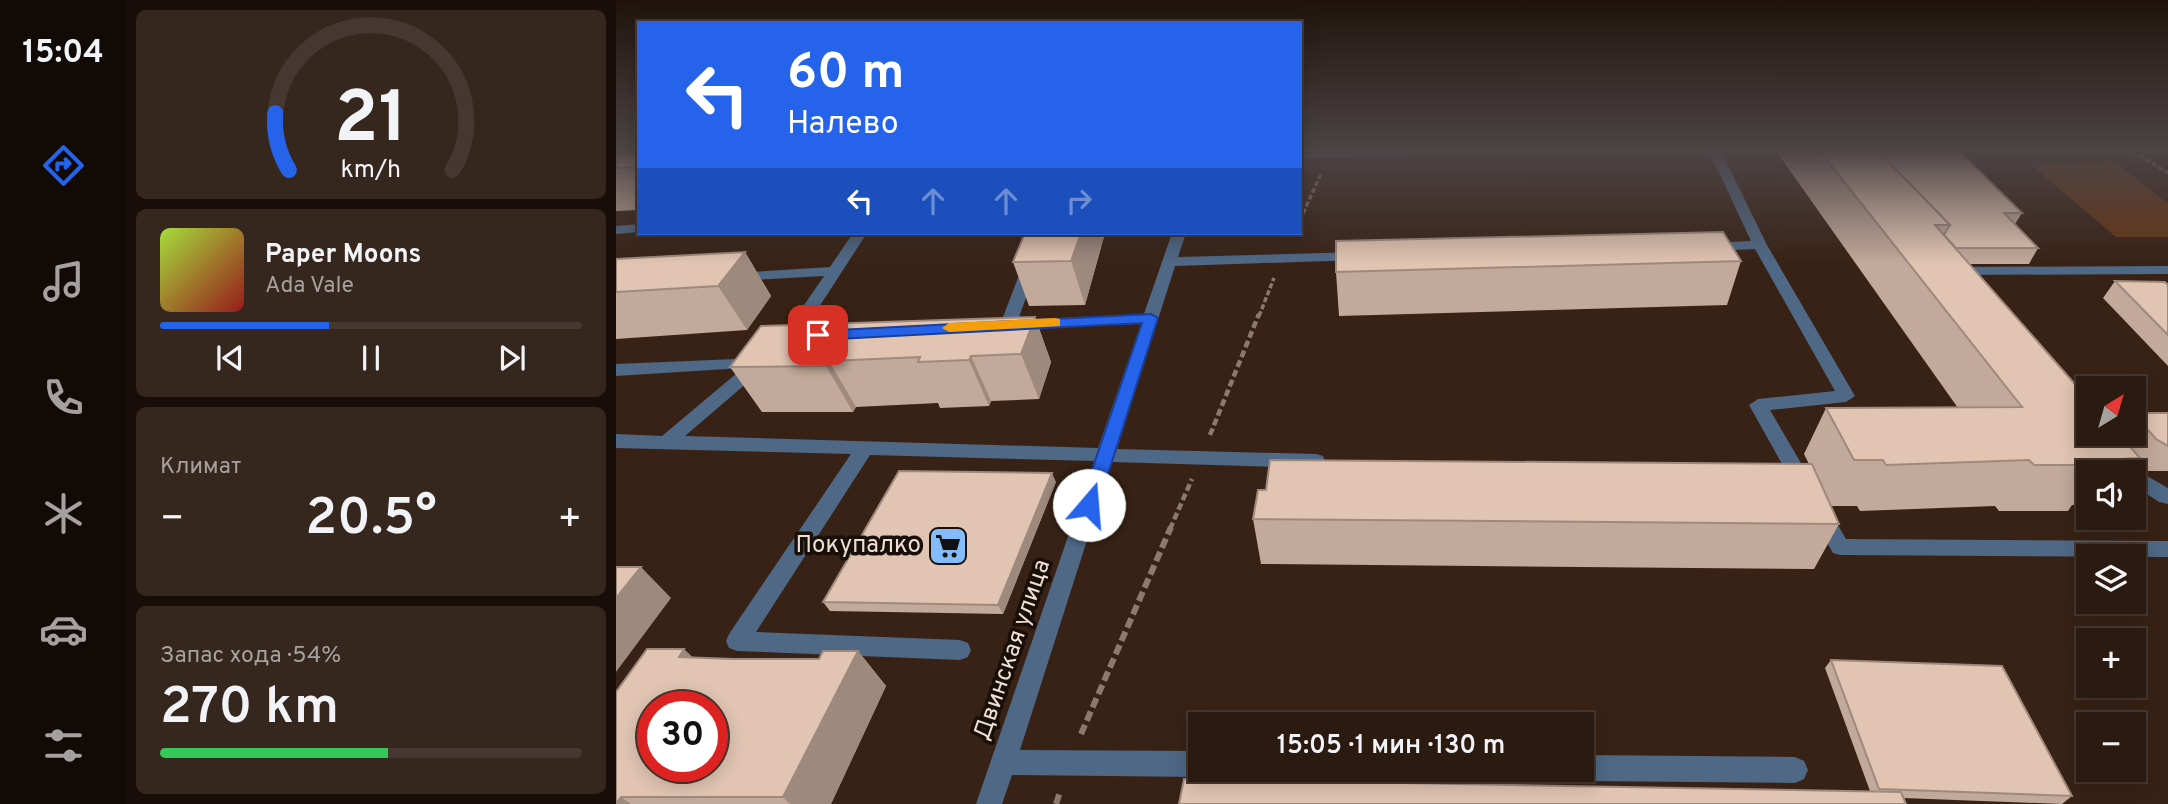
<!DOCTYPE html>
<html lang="ru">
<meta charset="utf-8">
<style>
body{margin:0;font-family:Overpass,sans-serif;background:#36271e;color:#f1f3f6;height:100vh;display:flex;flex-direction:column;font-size:26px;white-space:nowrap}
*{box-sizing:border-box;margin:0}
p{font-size:23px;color:#a5a19f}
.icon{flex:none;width:38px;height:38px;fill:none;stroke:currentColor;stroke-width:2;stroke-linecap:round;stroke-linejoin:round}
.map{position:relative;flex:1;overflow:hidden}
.panel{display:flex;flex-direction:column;gap:10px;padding:10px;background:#170e09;width:490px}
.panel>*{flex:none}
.hud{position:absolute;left:21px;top:21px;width:665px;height:214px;border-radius:0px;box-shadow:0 4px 18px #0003,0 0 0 2px #463830;background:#2563eb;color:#fff;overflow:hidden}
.needle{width:46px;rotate:37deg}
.controls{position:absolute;left:1460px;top:376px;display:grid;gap:14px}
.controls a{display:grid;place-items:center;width:70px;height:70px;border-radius:0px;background:#2a1a10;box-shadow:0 4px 18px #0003,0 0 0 2px #463830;font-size:35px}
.speed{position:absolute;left:21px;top:691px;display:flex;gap:14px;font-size:35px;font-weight:700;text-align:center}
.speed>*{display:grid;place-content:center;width:91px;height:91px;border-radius:50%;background:#2a1a10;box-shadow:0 4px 18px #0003,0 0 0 2px #463830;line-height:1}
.speed .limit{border:10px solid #d22;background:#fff;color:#111}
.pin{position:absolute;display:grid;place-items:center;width:60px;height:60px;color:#fff;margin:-30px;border-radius:14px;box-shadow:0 4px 10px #0006}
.me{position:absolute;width:77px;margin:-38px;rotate:18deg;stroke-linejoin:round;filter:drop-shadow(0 0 5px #0008)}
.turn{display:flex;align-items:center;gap:24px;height:147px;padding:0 35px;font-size:32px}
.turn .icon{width:91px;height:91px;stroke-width:2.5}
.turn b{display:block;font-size:49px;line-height:60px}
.lanes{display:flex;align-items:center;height:66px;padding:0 35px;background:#0003;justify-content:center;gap:35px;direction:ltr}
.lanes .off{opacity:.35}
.big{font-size:52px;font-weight:600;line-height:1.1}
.panel .tile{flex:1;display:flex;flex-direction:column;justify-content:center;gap:10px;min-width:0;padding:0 24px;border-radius:10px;background:#36271e}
.panel .dial{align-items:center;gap:0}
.dial svg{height:182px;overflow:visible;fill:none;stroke:#463830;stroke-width:7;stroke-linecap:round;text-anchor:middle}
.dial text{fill:#f1f3f6;stroke:none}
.song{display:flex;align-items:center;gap:21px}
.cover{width:84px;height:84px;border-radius:10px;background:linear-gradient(135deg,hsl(80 70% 55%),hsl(0 70% 35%))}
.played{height:7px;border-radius:4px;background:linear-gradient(90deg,#2563eb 40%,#463830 40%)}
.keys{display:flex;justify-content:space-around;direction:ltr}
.heat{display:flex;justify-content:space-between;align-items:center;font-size:38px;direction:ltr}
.charge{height:10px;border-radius:5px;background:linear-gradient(90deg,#34c759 54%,#463830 0)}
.trip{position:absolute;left:572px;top:712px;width:406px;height:70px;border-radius:0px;background:#2a1a10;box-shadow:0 4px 18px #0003,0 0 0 2px #463830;font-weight:600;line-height:70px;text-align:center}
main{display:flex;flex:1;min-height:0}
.menu{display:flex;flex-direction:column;width:126px;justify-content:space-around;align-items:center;background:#110a06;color:#a5a19f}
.menu .icon{width:49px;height:49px}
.menu .on{color:#2563eb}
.menu b{font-size:32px;color:#f1f3f6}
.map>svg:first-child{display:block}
.green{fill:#653515}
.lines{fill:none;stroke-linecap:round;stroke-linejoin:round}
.path-far2{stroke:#8d7a6f;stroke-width:3.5;stroke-dasharray:5 2.5;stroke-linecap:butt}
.path-far1{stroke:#8d7a6f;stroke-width:4.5;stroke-dasharray:7 3.5;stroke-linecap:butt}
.path{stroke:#8d7a6f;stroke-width:6;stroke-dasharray:10 4.5;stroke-linecap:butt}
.minor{fill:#4f6885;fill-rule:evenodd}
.wall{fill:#c2a999}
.shaded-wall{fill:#9e897d}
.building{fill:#e1c4b2;stroke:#9e897d;stroke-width:2;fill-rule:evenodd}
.route{fill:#2563eb;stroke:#184099;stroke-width:2}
.slow{fill:#f59e0b}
.labels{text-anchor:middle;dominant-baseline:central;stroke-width:7;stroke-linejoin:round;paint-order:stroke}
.poi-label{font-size:24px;fill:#eedfd6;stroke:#180f09;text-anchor:end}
.street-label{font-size:24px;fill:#eedfd6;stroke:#180f09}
</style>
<main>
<nav class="menu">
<b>15:04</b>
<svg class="icon on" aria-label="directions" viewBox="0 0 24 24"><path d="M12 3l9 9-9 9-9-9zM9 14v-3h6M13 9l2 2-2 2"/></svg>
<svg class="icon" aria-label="music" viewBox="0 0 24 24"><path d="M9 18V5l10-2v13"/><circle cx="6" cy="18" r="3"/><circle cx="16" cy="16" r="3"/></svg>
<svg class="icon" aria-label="phone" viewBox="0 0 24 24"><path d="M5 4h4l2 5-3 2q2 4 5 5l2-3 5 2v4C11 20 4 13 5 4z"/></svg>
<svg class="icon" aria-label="climate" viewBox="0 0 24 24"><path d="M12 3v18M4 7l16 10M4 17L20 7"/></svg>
<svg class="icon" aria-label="car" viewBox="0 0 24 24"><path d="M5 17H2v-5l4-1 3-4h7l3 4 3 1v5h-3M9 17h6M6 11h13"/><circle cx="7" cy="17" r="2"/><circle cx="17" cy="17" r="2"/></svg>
<svg class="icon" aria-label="filters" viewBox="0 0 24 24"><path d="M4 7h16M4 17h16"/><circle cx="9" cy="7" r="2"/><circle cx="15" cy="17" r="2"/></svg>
</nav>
<section class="panel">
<div class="tile dial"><svg viewBox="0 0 100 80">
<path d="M14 69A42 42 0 1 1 86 69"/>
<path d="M14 69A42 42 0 0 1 8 44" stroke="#2563eb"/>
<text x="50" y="56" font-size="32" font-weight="700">21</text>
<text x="50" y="72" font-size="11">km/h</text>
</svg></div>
<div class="tile">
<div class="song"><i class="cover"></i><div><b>Paper Moons</b><p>Ada Vale</p></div></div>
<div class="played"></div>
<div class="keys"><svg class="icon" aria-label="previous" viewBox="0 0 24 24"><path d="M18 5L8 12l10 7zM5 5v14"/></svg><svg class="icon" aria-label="pause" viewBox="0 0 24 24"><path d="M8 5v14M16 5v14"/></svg><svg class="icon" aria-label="next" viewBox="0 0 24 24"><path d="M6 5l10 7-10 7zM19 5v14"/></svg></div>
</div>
<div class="tile"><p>Климат</p>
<div class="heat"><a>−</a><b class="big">20.5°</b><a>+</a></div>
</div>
<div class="tile"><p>Запас хода · 54%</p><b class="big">270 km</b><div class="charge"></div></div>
</section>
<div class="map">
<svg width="1552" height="804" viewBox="0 0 1552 804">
<rect width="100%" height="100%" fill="#382215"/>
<path class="green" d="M1498 162 1552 203V237H1500L1413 163Z"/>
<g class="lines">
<path class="path-far2" d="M1517 151 1552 173
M684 220 705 174
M643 316 658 278"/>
<path class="path-far1" d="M594 435 643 314
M554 529 576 479"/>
<path class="path" d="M465 734 555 527
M440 804 444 792"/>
<path class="minor" d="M684 151H797L791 155 684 159Z
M1093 151H1105L1151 245 1239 396 1230 402 1154 410 1196 482 1193 487H1179L1133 405 1142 399 1219 391 1139 249 1095 251 1088 247 1095 243 1135 241Z
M23 224V232L0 234V226Z
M237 233H251L181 341 173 347H161L159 343 169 333 208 276 119 281 112 277 119 273 214 267Z
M419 233H433L402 320 528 314 556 233H570L562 257 742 252 749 256 742 260 559 266 501 449 700 454 707 456 709 461 707 466 700 468 496 462 404 750 584 751V770H594L593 773 584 777 396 775 386 804H360L478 461 254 455 140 632 344 640 352 643 355 650 352 657 344 660 121 651 113 648 110 641 113 634 235 454 0 448V434L46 436 127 368 0 376V364L144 358 148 366 146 370 69 436 482 448 525 324 386 328 384 325Z
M1552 266V274L1336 275 1329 271 1336 267Z
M1517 468 1552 488V504L1543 502 1517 485V472H1509Z
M1206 508 1213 510 1230 539 1552 541V557L1224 555 1217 553 1196 516 1199 510Z
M966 755 1179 757 1188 761 1192 770 1188 779 1179 783 966 781 957 777 954 770H966Z"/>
</g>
<path class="wall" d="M0 151H23V210L0 211Z
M1160 151H1343L1406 213 1399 224 1422 248 1413 264H1354L1472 434H1517V413H1552V471H1530L1519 464 1511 472H1472V505H1456L1452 511H1383L1379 506 1244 511 1241 506H1215L1223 524 1198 569 645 564 637 519 1193 464 1188 454 1210 408H1342Z
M409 233H489L469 305 413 306 397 262Z
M129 252 155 296 131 330 0 339V260Z
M1125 261 1111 305 723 316 720 272Z
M1499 281 1552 285V366L1487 298Z
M419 317 435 362 423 399 375 401 373 406 324 408 322 403 240 407 237 412H146L114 367Z
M440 482 387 614 214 611 207 602Z
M242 651 270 686 215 804H0L77 658 203 659Z
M1215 660 1456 796 1446 804 1287 798 1254 791 1209 668Z"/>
<path class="shaded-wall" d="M465 233H489L469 305 455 261Z
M129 252 155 296 131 330 102 286Z
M419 317 435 362 423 399 405 354Z
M355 356 375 401 373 406 353 360Z
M213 361 240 407 237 412 210 366Z
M436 473 440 482 387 614 382 605Z
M25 567 55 598 0 672V598Z
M68 649 106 685 63 657Z
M242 651 270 686 215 804H174L167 797Z
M5 797 15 804H1Z"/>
<path class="building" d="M0 151H23V167L0 168Z
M1204 151H1262L1334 225H1319L1472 399V434H1503L1524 458 1486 460 1490 465H1418L1413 460 1270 465 1267 460H1238L1210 408 1406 407Z
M1262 151H1343L1406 213H1388L1422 248H1340L1328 235 1334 225Z
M1107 232 1125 261 720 272V241Z
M409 233H465L455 261 397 262Z
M129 252 102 286 0 292V259Z
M1499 281 1549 282 1552 285V335Z
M419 317 405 354 355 356 353 360 302 362 304 357 213 361 210 366 114 367 145 326Z
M1517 413H1552V446L1540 439Z
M654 460 1196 464 1223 524 637 519 642 490H650Z
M283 471 436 473 382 605 207 602Z
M0 567H25L0 598Z
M31 649H68L63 657 117 659H203L207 651H242L167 797H5L0 804V692ZM37 707H96V766H37Z
M1215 660 1386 666 1456 796 1263 789Z
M568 779 1285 792 1290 804H563Z"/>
<linearGradient id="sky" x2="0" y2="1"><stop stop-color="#1f130c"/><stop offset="0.57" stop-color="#4d4446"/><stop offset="1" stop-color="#4d4446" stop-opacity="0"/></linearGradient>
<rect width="1552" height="264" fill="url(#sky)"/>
<path class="route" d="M535 314 542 318 482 505 473 511 464 505 526 323 202 340 194 335 202 331Z"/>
<path class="slow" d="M439 318 444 319V326L333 332 326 328 333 323Z"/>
<defs>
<symbol id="supermarket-square" viewBox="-11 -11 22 22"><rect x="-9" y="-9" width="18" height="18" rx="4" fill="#84bcfb" stroke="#180f09"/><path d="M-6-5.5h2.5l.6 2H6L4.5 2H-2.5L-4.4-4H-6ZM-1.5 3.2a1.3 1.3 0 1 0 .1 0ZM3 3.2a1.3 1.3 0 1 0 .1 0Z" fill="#111"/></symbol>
</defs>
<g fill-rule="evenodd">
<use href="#supermarket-square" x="310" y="524" width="44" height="44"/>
</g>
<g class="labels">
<g class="poi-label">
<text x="305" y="546">Покупалко</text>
</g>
<g class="street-label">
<text transform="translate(397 650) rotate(-71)">Двинская улица</text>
</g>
</g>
</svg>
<div class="controls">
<a><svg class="needle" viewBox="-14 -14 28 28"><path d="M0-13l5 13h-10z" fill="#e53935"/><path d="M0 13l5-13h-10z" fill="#a5a19f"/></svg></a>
<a><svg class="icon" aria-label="sound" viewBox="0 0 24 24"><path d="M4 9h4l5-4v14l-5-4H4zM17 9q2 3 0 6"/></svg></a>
<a><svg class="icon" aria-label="layers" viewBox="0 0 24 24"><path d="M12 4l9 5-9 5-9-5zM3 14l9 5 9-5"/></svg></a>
<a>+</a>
<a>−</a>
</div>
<div class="speed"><div class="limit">30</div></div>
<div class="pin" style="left:202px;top:335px;background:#d93025"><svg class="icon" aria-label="arrive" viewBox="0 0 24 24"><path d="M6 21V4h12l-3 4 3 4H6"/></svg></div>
<svg class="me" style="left:473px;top:505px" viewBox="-20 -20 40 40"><circle r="19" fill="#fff"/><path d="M0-13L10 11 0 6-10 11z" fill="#2563eb"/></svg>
<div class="trip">15:05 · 1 мин · 130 m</div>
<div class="hud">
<div class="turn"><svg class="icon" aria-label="left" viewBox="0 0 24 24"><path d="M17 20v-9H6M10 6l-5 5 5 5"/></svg><div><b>60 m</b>Налево</div></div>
<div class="lanes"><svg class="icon" aria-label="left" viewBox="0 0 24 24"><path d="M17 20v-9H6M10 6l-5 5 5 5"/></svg><svg class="icon off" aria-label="ahead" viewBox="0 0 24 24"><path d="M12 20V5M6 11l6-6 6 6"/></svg><svg class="icon off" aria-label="ahead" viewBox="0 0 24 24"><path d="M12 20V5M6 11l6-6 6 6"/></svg><svg class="icon off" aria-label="right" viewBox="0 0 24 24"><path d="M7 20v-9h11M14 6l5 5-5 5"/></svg></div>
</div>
</div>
</main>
